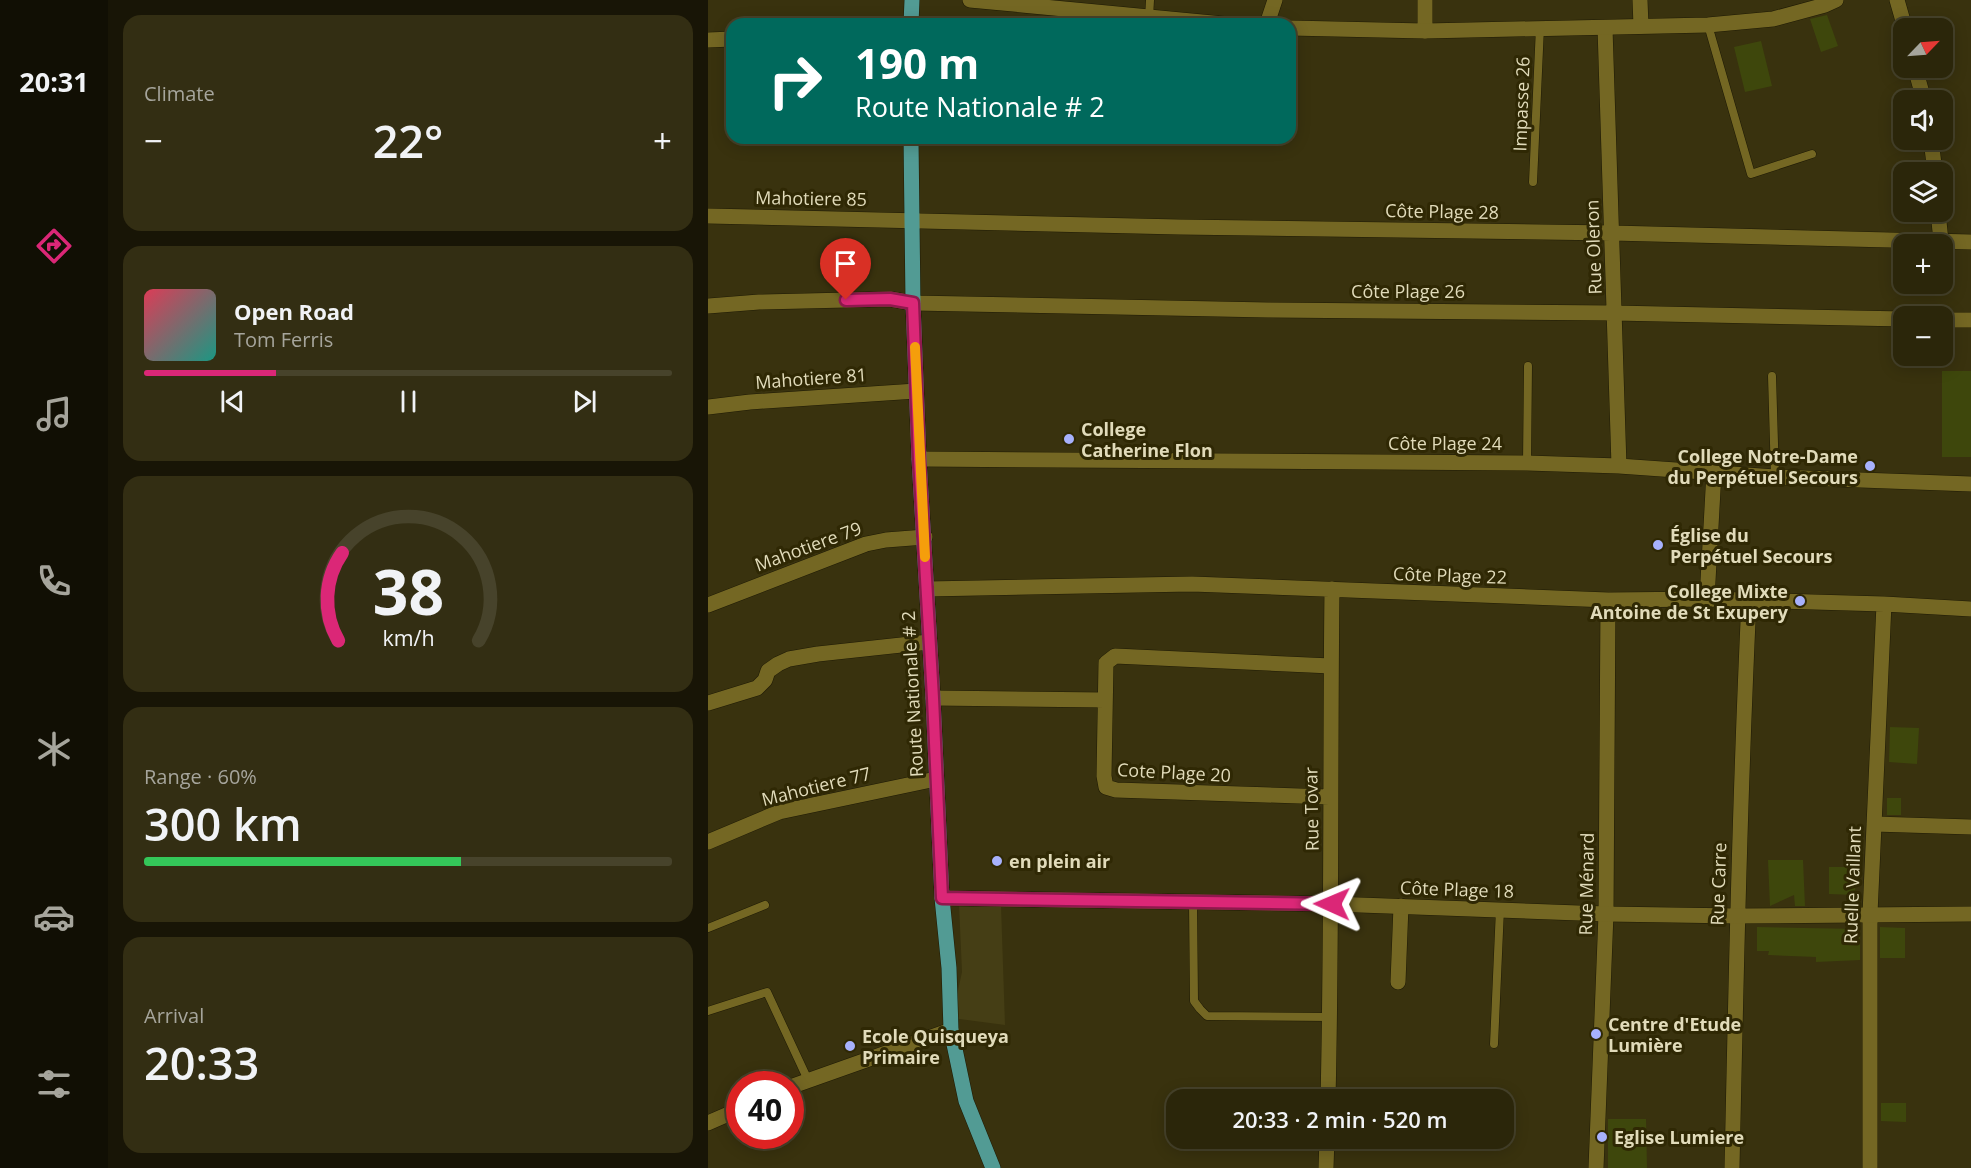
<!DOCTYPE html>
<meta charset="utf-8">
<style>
body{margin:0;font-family:"Open Sans",sans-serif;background:#332e13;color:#f1f3f6;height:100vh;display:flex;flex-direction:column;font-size:22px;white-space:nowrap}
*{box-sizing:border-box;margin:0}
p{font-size:20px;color:#a6a59c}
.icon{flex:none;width:33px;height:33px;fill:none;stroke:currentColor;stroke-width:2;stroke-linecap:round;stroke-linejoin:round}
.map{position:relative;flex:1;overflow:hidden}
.details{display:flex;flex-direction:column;gap:15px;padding:15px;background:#181506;width:600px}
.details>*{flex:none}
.top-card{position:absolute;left:18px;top:18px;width:570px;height:126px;border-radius:18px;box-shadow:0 3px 15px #0003,0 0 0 2px #47432b;background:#00695c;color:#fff;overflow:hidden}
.needle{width:39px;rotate:65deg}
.tools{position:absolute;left:1185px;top:18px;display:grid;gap:12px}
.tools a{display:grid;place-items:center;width:60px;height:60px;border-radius:12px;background:#2b260a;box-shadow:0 3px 15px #0003,0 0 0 2px #47432b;font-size:30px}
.speed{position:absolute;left:18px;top:1071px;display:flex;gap:12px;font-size:30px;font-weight:700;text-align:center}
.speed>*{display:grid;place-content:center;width:78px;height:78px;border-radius:50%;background:#2b260a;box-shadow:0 3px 15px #0003,0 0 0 2px #47432b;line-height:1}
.speed .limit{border:9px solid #d22;background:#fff;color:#111}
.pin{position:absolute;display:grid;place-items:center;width:51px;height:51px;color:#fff;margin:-62px -26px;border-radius:50% 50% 50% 0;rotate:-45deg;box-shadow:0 0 6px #0007}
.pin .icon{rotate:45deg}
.me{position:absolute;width:66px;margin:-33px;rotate:271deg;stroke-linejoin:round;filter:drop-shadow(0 0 4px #0008)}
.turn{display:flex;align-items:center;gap:21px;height:126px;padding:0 30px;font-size:27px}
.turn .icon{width:78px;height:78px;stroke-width:2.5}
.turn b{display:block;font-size:42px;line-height:51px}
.big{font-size:45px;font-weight:600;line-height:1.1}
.details .widget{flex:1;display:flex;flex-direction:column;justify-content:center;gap:9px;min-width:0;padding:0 21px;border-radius:18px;background:#332e13}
.details .dial{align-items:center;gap:0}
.dial svg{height:156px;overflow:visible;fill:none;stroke:#47432b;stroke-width:7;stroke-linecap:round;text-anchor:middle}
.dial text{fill:#f1f3f6;stroke:none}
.song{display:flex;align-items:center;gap:18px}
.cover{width:72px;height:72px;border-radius:9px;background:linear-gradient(135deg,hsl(350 70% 55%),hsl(170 70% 35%))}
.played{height:6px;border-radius:3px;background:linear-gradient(90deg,#db2777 25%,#47432b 25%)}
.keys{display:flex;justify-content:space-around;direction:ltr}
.heat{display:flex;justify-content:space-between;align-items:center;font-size:33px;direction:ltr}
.charge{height:9px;border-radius:4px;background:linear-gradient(90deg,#34c759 60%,#47432b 0)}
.trip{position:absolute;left:458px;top:1089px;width:348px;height:60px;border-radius:18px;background:#2b260a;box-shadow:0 3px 15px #0003,0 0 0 2px #47432b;font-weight:600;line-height:60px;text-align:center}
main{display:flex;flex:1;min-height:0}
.menu{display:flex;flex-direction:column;width:108px;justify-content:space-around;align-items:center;background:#110f04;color:#a6a59c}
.menu .icon{width:42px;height:42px}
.menu .current{color:#db2777}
.menu b{font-size:27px;color:#f1f3f6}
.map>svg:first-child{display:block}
.built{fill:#453e15}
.building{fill:#3e470c}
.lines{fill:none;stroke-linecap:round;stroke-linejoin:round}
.service-casing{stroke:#1e1a05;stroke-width:9}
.minor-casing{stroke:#1e1a05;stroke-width:16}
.tertiary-casing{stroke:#1e1a05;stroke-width:16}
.primary-casing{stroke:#1e1a05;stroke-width:16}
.service{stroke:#746723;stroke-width:8}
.minor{stroke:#746723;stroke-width:15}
.tertiary{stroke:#746723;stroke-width:15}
.primary{stroke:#529b94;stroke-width:15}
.route-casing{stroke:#8e194d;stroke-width:15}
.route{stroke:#db2777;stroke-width:10}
.slow{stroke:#f59e0b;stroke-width:10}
.poi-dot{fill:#a7b1fc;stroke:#2f2804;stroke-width:2}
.labels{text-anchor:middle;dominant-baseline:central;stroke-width:6;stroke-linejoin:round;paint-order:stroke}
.street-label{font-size:18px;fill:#e1dbba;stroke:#2f2804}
.poi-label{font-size:18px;font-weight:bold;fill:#e1dbba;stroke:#2f2804;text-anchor:start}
</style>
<main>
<nav class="menu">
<b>20:31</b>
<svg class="icon current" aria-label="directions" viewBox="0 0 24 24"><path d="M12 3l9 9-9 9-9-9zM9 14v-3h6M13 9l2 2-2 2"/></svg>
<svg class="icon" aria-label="music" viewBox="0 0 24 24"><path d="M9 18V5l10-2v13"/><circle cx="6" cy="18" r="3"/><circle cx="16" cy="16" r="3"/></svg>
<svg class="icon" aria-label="phone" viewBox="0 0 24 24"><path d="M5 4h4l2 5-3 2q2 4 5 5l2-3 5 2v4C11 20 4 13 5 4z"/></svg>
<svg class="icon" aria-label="climate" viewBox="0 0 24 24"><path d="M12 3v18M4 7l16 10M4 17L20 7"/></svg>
<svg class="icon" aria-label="car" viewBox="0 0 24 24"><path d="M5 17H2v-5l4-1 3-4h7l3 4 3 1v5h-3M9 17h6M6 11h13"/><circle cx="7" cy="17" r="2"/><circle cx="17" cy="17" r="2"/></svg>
<svg class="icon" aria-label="filters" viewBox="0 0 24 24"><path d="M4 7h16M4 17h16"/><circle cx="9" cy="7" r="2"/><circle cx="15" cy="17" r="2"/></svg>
</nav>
<section class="details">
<div class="widget"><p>Climate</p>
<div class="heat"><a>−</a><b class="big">22°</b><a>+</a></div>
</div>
<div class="widget">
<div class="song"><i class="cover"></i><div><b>Open Road</b><p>Tom Ferris</p></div></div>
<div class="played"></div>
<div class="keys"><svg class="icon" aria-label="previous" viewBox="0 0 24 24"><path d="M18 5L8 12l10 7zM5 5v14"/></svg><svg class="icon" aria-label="pause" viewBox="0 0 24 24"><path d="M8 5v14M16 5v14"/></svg><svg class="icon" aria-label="next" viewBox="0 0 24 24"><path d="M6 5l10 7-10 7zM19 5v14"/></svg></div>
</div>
<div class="widget dial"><svg viewBox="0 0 100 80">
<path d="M14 69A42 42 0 1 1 86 69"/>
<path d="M14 69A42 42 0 0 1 16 24" stroke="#db2777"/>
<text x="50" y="56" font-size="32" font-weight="700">38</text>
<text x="50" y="72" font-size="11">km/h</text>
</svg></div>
<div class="widget"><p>Range · 60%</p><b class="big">300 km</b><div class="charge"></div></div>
<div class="widget"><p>Arrival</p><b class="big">20:33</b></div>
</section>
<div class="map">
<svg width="1263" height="1168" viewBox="0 0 1263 1168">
<rect width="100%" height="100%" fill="#39320e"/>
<path class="built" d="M251 904 293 905 297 1025 244 1018 254 972Z"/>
<path class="building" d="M1119 15 1130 46 1113 52 1102 19Z
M1053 41 1064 86 1037 92 1026 47Z
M1234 371H1263V457H1234Z
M1182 727 1211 728 1209 764 1181 762Z
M1179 798H1193V815H1179Z
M1060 860H1095L1097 906H1087L1086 895 1062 906Z
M1121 867H1148L1147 895 1121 894Z
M1049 927 1152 929V960L1108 962V957L1060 955 1061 951H1049Z
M1172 927 1197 928V958H1172Z
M1173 1103H1198V1122L1173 1121Z
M900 1119H938L939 1168H900Z"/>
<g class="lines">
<defs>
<path id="service" d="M441 18 442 0
M1000 25 1043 174 1104 154
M825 182 832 27
M1064 376 1067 477
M819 463 820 366
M485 902 486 1001 492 1009 499 1016 622 1017
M0 928 57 905
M0 1011 59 992 100 1080
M786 1044 792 909"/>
<path id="minor" d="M717 0V31
M932 0 933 26
M1189 0 1197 28
M559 24 567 0
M897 28 911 466
M1207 68 1216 100
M1223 140 1227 172
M1230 212 1233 241
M0 216 471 227 904 233 1263 242
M0 306 51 302 182 299 205 303 560 310 906 313 1196 319
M1234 320H1263
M0 407 42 402 208 391
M211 459 819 463 911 466 1067 477 1263 484
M219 589 484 584 900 600 999 599 1176 604 1263 609
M999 599 1006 472
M0 605 158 544 178 540 217 537
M225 698 397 700
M0 703 49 688 57 680 60 671 70 664 81 659 110 654 221 642
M621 797 408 790 398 787 396 776 398 663 407 656 623 666
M1166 824 1263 827
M0 842 71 812 228 779
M690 982 693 906
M82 1087 243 1030
M620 1100C624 929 622 760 624 589
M0 1123 32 1109
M618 1168 619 1138
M888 1168 898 914 900 600
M1024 1168C1028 979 1032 790 1041 600
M1162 1168V914L1176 604"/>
<path id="tertiary" d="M262 0 515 24
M582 28 717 31 1000 25 1065 19 1117 5 1128 0
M0 40 24 39
M234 898 624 904 898 914 1029 916 1263 914"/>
<path id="primary" d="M203 24 204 0
M203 138 205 303 211 459 225 698 234 898 241 968 243 1030 258 1101 285 1168"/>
</defs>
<use href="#service" class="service-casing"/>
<use href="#minor" class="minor-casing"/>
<use href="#tertiary" class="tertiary-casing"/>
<use href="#primary" class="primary-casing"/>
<use href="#service" class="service"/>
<use href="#minor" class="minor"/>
<use href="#tertiary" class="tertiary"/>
<use href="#primary" class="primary"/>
</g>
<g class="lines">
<defs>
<path id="route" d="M138 300 182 299 205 303 211 459 225 698 234 898 624 904"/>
</defs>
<use href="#route" class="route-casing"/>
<use href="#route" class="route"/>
<path class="slow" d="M207 347 217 557"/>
</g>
<g class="poi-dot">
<circle cx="361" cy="439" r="6"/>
<circle cx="1162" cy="466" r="6"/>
<circle cx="950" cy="545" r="6"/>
<circle cx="1092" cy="601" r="6"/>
<circle cx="289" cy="861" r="6"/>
<circle cx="888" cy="1034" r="6"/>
<circle cx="142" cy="1046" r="6"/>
<circle cx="894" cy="1137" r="6"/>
</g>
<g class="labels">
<g class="street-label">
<text transform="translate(813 104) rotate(-88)">Impasse 26</text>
<text transform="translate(103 198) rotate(1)">Mahotiere 85</text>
<text transform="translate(734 211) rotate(1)">Côte Plage 28</text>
<text transform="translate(885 247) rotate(-92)">Rue Oleron</text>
<text x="700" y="291">Côte Plage 26</text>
<text transform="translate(103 378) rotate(-4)">Mahotiere 81</text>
<text x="737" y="443">Côte Plage 24</text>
<text transform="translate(100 546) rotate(-20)">Mahotiere 79</text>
<text transform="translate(742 575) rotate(2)">Côte Plage 22</text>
<text transform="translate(204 694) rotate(-93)">Route Nationale # 2</text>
<text transform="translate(466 772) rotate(3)">Cote Plage 20</text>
<text transform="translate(108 786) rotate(-14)">Mahotiere 77</text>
<text transform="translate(603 809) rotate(-91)">Rue Tovar</text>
<text transform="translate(878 884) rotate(-89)">Rue Ménard</text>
<text transform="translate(1010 884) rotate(-88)">Rue Carre</text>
<text transform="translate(1144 885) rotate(-88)">Ruelle Vaillant</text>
<text transform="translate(749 889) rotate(2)">Côte Plage 18</text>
</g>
<g class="poi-label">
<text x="373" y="429">College<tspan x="373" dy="21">Catherine Flon</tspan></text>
<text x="1150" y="456" text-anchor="end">College Notre-Dame<tspan x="1150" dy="21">du Perpétuel Secours</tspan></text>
<text x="962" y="535">Église du<tspan x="962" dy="21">Perpétuel Secours</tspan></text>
<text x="1080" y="591" text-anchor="end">College Mixte<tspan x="1080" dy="21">Antoine de St Exupery</tspan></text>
<text x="301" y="861">en plein air</text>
<text x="900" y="1024">Centre d'Etude<tspan x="900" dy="21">Lumière</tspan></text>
<text x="154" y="1036">Ecole Quisqueya<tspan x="154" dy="21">Primaire</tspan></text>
<text x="906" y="1137">Eglise Lumiere</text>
</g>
</g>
</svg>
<div class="tools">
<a><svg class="needle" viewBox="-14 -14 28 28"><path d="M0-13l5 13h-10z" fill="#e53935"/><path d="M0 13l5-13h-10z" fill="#a6a59c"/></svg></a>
<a><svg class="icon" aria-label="sound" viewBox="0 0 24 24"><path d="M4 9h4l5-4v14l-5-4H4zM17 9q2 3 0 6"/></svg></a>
<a><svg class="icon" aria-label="layers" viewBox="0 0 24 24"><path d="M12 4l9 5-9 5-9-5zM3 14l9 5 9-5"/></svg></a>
<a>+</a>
<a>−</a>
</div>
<div class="speed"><div class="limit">40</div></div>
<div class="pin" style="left:138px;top:300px;background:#d93025"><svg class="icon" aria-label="arrive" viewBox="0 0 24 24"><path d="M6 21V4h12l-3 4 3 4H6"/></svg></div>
<svg class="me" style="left:624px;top:904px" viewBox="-20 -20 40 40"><path d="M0-17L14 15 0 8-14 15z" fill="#db2777" stroke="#fff" stroke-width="4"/></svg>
<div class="trip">20:33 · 2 min · 520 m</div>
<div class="top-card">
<div class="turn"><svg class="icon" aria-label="right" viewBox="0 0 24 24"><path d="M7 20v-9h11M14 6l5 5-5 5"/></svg><div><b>190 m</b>Route Nationale # 2</div></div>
</div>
</div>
</main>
